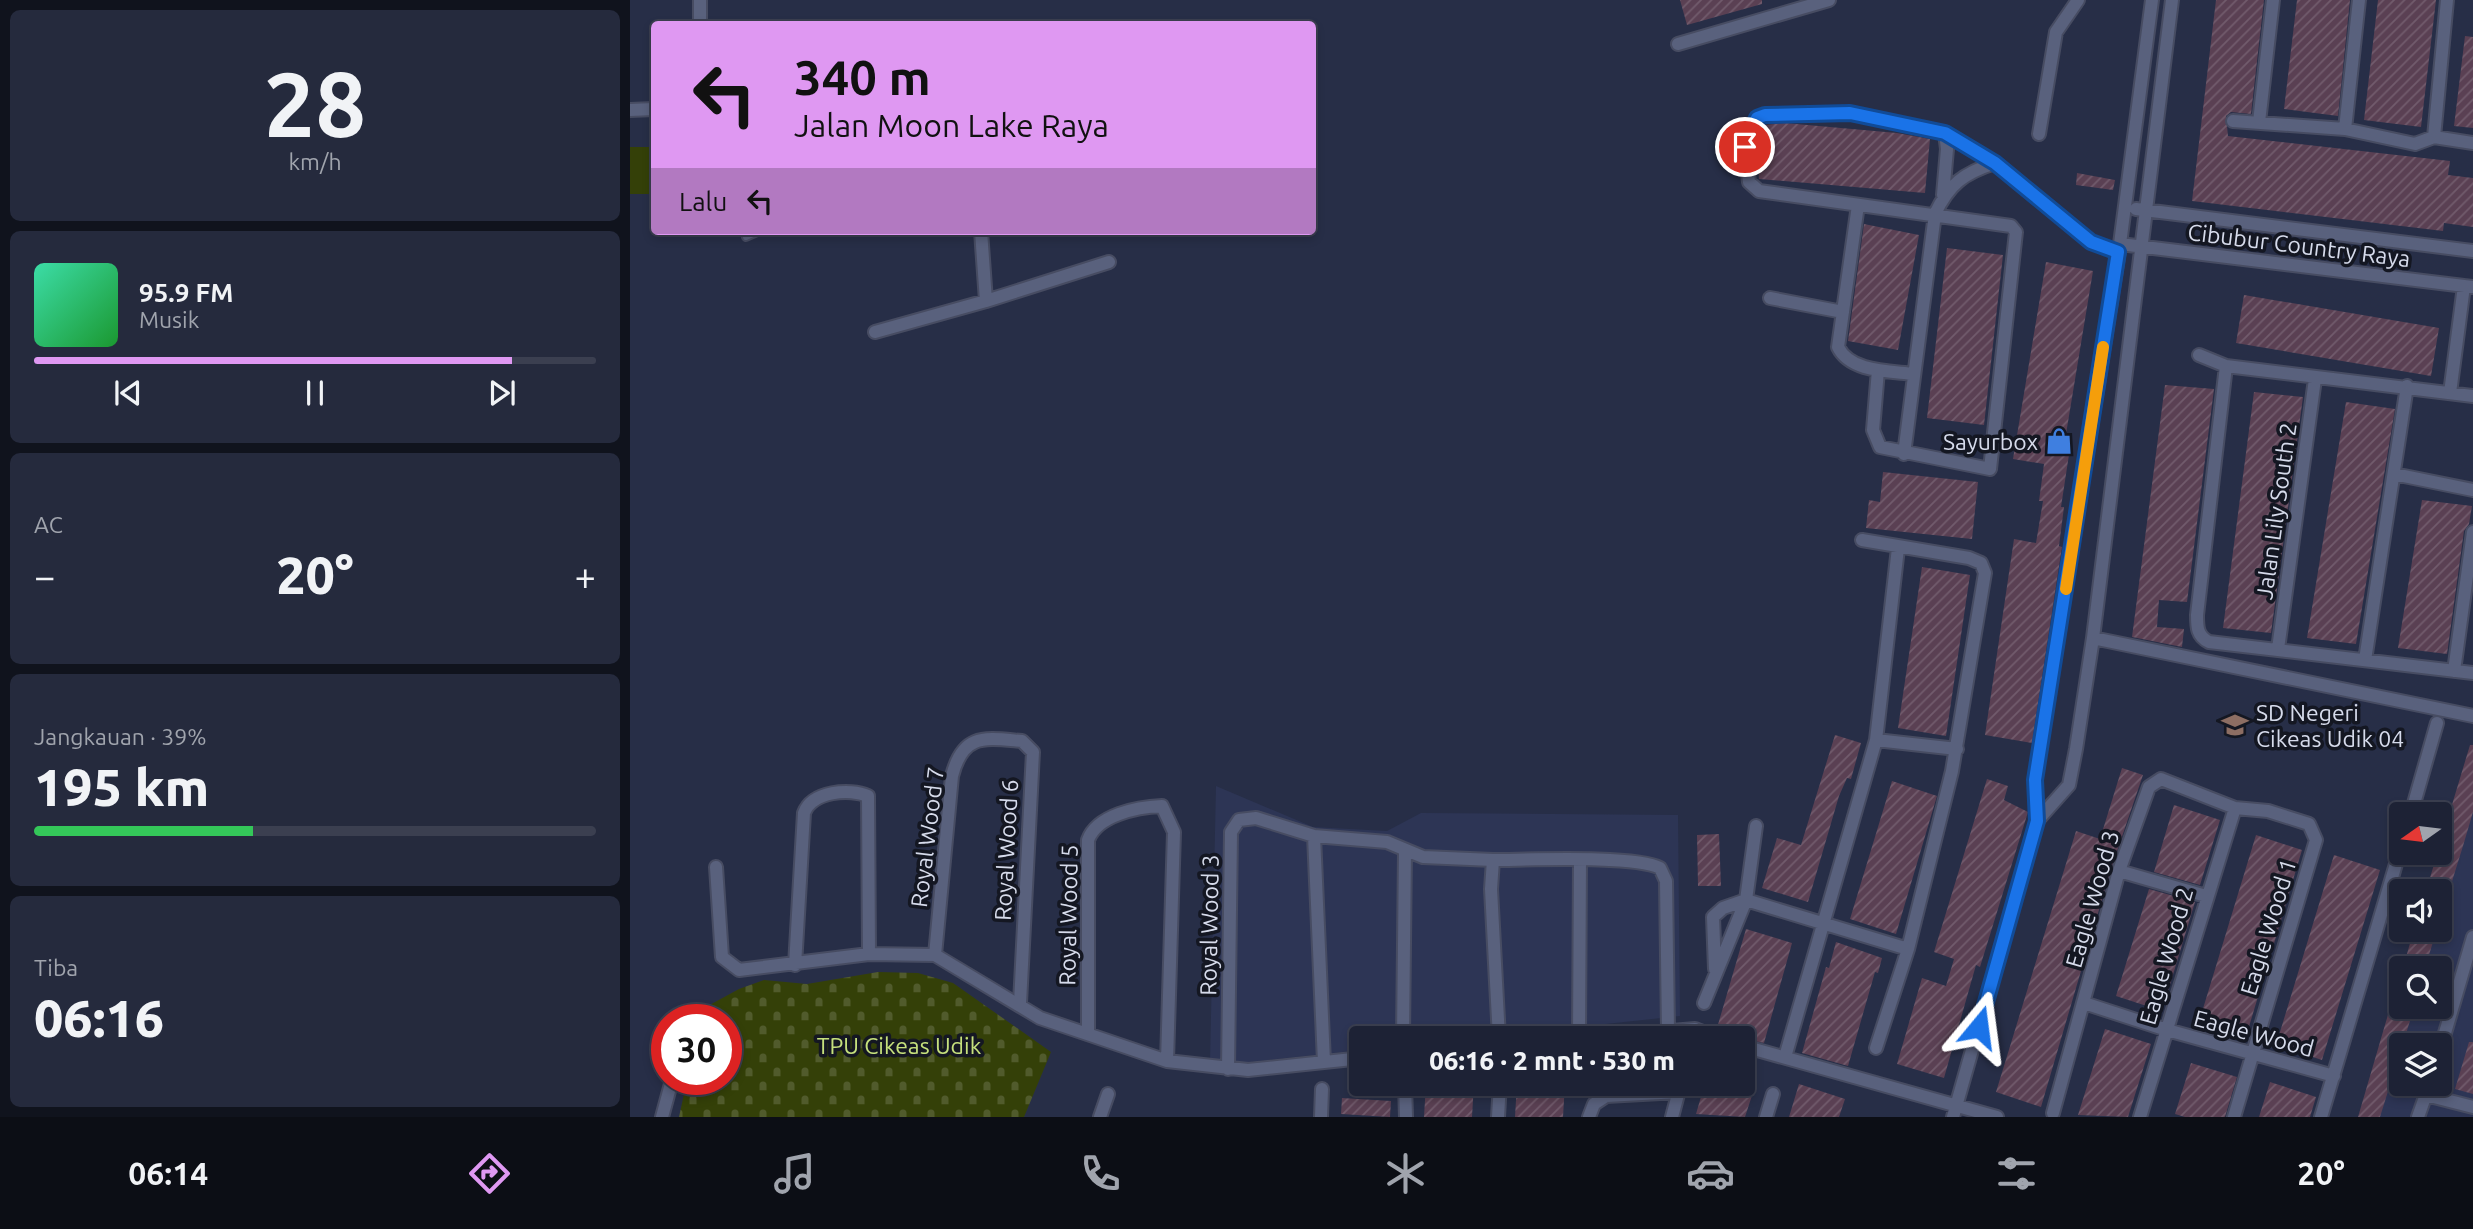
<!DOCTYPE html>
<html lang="id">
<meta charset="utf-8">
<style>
body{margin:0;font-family:Ubuntu,sans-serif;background:#252a3d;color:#f1f3f6;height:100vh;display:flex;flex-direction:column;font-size:26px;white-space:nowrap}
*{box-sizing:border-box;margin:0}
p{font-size:23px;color:#a0a4ad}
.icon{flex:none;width:38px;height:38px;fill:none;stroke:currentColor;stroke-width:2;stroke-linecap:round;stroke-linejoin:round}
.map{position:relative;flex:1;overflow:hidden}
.panel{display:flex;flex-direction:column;gap:10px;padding:10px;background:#10131d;width:630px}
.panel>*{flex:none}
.hud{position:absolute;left:21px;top:21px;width:665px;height:214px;border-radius:7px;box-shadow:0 4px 10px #0003,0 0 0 2px #3b3f50;background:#df98f2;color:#111;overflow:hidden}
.needle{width:46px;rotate:256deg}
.buttons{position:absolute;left:1759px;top:802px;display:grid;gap:14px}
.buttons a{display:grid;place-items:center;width:63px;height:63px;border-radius:7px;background:#1d2235;box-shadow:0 4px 10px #0003,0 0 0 2px #3b3f50;font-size:35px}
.speed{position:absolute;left:21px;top:1004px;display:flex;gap:14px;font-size:35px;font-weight:700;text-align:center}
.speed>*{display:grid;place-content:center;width:91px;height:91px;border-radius:50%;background:#1d2235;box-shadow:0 4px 10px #0003,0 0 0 2px #3b3f50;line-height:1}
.speed .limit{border:10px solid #d22;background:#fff;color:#111}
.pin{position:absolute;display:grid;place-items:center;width:60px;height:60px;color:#fff;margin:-30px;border:4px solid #fff;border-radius:50%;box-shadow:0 2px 7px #0007}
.me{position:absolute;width:77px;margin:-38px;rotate:16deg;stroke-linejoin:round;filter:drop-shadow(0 0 5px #0008)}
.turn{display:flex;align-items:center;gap:24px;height:147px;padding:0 28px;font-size:32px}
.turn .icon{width:91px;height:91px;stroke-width:2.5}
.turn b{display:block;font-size:49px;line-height:60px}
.then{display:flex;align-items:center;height:66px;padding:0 28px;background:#0003;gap:14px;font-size:26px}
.big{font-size:52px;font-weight:800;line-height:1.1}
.panel .widget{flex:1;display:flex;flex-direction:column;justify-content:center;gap:10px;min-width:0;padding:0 24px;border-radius:10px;background:#252a3d}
.panel .dial{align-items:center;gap:0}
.dial b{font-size:91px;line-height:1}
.song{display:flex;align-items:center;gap:21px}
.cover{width:84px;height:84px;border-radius:10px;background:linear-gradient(135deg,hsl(160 70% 55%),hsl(130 70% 35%))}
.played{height:7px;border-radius:4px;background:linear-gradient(90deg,#df98f2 85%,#3b3f50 85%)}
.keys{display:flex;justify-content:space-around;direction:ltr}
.heat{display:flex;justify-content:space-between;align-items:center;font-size:38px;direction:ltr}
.charge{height:10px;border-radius:5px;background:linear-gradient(90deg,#34c759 39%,#3b3f50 0)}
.trip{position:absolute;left:719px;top:1026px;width:406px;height:70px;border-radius:7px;background:#1d2235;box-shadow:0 4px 10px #0003,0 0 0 2px #3b3f50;font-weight:800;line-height:70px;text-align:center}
.tabs{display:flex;height:112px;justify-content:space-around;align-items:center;background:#0c0e15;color:#a0a4ad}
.tabs .icon{width:49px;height:49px}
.tabs .on{color:#df98f2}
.tabs b{font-size:32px;color:#f1f3f6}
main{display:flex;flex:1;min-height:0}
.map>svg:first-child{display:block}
.built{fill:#2d3555;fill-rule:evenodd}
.grass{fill:#344008}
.cemetery{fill:url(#cemetery-stones)}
.building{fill:url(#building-hatch)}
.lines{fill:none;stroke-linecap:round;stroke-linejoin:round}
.lane-casing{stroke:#474c62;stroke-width:10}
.street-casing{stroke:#474c62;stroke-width:16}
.lane{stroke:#59617d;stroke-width:6}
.street{stroke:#59617d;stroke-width:12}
.route-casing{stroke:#114b97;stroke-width:18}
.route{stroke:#1a73e8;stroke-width:12}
.slow{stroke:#f59e0b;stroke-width:12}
.labels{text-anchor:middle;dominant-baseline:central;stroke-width:7;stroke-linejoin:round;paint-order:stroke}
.street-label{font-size:23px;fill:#d6dbeb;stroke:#141722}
.poi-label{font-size:23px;fill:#d6dbeb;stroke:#141722;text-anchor:end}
.park-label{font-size:23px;fill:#c6e17d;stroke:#141722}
</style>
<main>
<section class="panel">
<div class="widget dial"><b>28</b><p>km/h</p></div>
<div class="widget">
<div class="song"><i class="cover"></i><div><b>95.9 FM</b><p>Musik</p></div></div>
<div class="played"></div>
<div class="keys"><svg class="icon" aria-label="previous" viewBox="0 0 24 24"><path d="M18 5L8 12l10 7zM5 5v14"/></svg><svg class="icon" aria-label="pause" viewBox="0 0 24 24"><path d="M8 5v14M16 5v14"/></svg><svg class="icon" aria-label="next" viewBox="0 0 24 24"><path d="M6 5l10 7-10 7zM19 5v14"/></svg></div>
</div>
<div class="widget"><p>AC</p>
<div class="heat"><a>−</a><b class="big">20°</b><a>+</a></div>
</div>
<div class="widget"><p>Jangkauan · 39%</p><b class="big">195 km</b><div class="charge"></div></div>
<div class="widget"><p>Tiba</p><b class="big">06:16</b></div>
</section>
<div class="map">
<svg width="1843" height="1117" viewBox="0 0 1843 1117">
<defs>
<pattern id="cemetery-stones" width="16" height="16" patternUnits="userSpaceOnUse" patternTransform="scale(1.75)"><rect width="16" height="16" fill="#344008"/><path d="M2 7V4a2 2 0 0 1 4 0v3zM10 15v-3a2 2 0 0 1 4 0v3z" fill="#515b2c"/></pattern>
<pattern id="building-hatch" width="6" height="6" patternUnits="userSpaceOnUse" patternTransform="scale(1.75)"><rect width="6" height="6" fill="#5a4053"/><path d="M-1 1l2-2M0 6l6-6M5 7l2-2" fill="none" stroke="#715b6c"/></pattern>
</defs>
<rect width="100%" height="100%" fill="#272e47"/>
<path class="built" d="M586 786 683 827 757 831 791 813 1048 815 1050 1016 844 1038H732L731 1050 599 1064 580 1062Z
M1843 810V1117H1742L1778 1006H1810V968H1791L1804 929H1810V912ZM1771 1045H1810V1083H1771Z"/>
<path class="grass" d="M0 147H24V194H0Z"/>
<path class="cemetery" d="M248 972 288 973 323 983 421 1052 394 1117H49L57 1080H96V1020H52L109 989 134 980 177 984Z"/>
<path class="building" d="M1050 0H1132V4L1057 25Z
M1586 0H1634L1621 114 1601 112 1596 116 1598 136 1820 161 1818 175 1843 178V227L1814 223 1813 231 1562 201Z
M1667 0H1720L1708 116 1654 109Z
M1748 0H1806L1791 127 1734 120Z
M1835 36 1843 37V128L1824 126Z
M1155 123 1267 133 1300 139 1295 193 1129 179 1127 151 1134 125Z
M1447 173 1485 180 1483 190 1446 185Z
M1234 224 1289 235 1268 350 1218 341Z
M1317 248 1373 255 1354 425 1297 418Z
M1416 262 1463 271 1436 434 1442 435 1431 507H1434L1429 546 1432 547 1402 743 1355 735 1384 539 1406 543 1413 501H1409L1414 464 1383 459Z
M1614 295 1809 328 1801 376 1606 343Z
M1535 385 1584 389 1557 602 1529 600 1527 627 1554 629 1552 647 1502 637Z
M1624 392 1673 397 1641 633 1593 628Z
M1716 402 1765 409 1726 644 1677 638Z
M1253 472 1348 482 1342 539 1236 528 1239 500 1250 502Z
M1792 500 1842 506 1839 524 1834 531 1817 654 1768 648Z
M1292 567 1340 575 1316 736 1268 728Z
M1205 735 1231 743 1221 779 1217 778 1209 796 1178 902 1132 888 1147 838 1171 845Z
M1840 745H1843V812L1833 846 1819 891H1796Z
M1492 768 1513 775 1481 869 1411 1107 1366 1092 1446 831 1470 839Z
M1357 779 1378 786 1374 800 1398 812 1350 967 1346 965 1314 1078 1267 1064 1292 978 1316 986 1324 959 1304 952Z
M1262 781 1307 796 1266 934 1220 919Z
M1544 805 1590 820 1570 885 1524 872Z
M1089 834 1091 886H1068L1067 835Z
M1626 835 1672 850 1615 1040 1568 1025Z
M1704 855 1750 870 1692 1060 1646 1045Z
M1519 889 1565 902 1532 1011 1486 996Z
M1116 929 1162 943 1134 1043 1096 1035 1087 1028Z
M1784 929H1807L1795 968H1773Z
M1206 942 1252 958 1248 973 1245 972 1218 1066 1172 1053 1196 967 1199 968Z
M1762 1001 1771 1006 1784 1008 1750 1117H1728Z
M1475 1029 1521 1044 1498 1117 1448 1115Z
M1839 1042H1843V1094L1825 1089Z
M1561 1063 1607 1077 1595 1117H1555L1545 1114Z
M1113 1076 1127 1080 1115 1117 1066 1114 1075 1083H1113Z
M1640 1082 1686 1097 1680 1117H1629Z
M796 1083H844L842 1117H794Z
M887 1083H935L933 1117H885Z
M1169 1084 1215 1099 1209 1117H1159Z
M712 1098 761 1101 760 1117 711 1114Z"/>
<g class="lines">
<defs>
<path id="lane" d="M116 237 130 231"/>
<path id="street" d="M70 24V0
M1048 44 1199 0
M0 110 24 109
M1603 121 1715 129 1785 144 1804 137 1843 143
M1629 122 1643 0
M1715 129 1729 0
M1409 134 1426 32 1448 0
M1804 137 1817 0
M1313 195 1317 149 1315 133
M1228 205 1208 347C1220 372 1259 371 1283 374
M1506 209 1843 251
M1490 244 1843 287
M1140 298 1213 312
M356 301 479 262
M245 332 356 301 351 231
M1569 355 1596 366 1843 396
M1596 366 1567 615C1567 627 1567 636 1579 642L1843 673
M1248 370 1243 430 1250 447 1360 469 1386 232 1381 226 1129 191 1119 182 1115 147 1127 118 1135 115 1220 113 1315 133 1365 163 1461 242 1488 252
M1820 393 1834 286
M1274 454 1305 214C1319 184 1334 173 1365 163
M1764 474 1843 490
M1232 540 1339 558 1351 563 1355 573 1322 771 1278 949 1246 1048
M1463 638 1843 716
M1648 649 1685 379
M1735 660 1777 386
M1824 671 1843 532
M1246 740 1327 749
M1781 814 1807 723
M1407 821 1439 785 1446 749 1463 638 1542 0
M1126 826 1116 900 1278 949
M684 836 694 1062
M863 860C896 860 1006 855 1030 868L1036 881 1038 1031
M86 867 92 957 109 970 239 954 305 955 410 1018 537 1061 618 1070 732 1058
M1489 871 1576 896
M305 955 322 776C333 733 354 738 392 741L403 752 390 1003
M165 965 174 813C182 791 220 788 238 796L239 954
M1085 969 1083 917 1093 908 1116 900
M1074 1003 1116 900
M1454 1003 1537 1030 1704 1076
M458 1032V840C467 815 507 807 532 806L544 832 537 1061
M773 1038 775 850
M949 1038 950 860
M961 1038 1065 1029
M1062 1038 1065 1029 1088 1038
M1113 1046 1367 1117
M1810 1050 1843 937
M1155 1057 1246 740 1268 548
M598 1069 601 832 609 820 626 818 684 836 757 842 793 857 863 860 861 889 869 1038
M775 1084 776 1117
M1796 1095 1843 1107
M1423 1113 1489 871 1519 787 1531 779 1605 808 1638 811 1679 824 1686 840 1604 1117
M32 1117 42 1080
M470 1117 478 1094
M691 1117 692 1089
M868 1117 870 1083
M959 1117 964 1104 976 1096 1049 1092
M1042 1117 1051 1083
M1136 1117 1143 1094
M1323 1117 1407 821 1405 780 1490 244 1522 0
M1510 1117 1605 808
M1691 1117 1771 847
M1788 1117 1800 1083"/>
</defs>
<use href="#lane" class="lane-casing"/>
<use href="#street" class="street-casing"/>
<use href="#lane" class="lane"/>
<use href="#street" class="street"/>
</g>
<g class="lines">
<defs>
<path id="route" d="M1115 147 1127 118 1135 115 1220 113 1315 133 1365 163 1461 242 1488 252 1405 780 1407 821 1349 1027"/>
</defs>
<use href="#route" class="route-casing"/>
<use href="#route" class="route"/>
<path class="slow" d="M1436 589 1473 347"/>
</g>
<defs>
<symbol id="shop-bare" viewBox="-9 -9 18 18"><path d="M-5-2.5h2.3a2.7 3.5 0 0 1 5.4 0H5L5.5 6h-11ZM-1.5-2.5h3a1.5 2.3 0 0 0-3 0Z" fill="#3f7fe0" stroke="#141722" stroke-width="2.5" paint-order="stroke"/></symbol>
<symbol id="school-bare" viewBox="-9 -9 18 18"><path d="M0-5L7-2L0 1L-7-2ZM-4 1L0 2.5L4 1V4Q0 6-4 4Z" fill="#8d6e63" stroke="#141722" stroke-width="2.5" paint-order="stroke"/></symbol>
</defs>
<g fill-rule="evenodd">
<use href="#shop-bare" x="1410" y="422" width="38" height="38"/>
<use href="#school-bare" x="1586" y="706" width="38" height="38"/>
</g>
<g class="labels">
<g class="street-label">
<text transform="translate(1669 245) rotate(7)">Cibubur Country Raya</text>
<text transform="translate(1646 511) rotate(-82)">Jalan Lily South 2</text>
<text transform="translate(297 837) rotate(-83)">Royal Wood 7</text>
<text transform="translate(376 850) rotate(-87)">Royal Wood 6</text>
<text transform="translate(1462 899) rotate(-74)">Eagle Wood 3</text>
<text transform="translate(438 915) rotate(-89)">Royal Wood 5</text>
<text transform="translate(579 925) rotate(-89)">Royal Wood 3</text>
<text transform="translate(1638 927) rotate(-73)">Eagle Wood 1</text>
<text transform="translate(1536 956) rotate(-74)">Eagle Wood 2</text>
<text transform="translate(1624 1033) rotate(15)">Eagle Wood</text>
</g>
<g class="poi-label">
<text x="1408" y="441">Sayurbox</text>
<text x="1626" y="712" text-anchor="start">SD Negeri<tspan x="1626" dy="26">Cikeas Udik 04</tspan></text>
</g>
<g class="park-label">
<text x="269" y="1045">TPU Cikeas Udik</text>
</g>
</g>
</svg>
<div class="buttons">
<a><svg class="needle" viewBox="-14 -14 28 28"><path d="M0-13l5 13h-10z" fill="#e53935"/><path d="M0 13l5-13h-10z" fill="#a0a4ad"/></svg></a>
<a><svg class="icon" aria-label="sound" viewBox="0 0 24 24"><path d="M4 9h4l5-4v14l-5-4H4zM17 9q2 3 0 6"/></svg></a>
<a><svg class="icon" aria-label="search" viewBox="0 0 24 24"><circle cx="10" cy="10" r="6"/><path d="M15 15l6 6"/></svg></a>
<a><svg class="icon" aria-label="layers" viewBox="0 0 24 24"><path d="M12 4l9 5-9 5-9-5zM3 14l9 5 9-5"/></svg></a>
</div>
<div class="speed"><div class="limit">30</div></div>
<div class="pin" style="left:1115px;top:147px;background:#d93025"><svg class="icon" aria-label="arrive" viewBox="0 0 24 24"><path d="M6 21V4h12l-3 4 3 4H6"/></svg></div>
<svg class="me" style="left:1349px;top:1027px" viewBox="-20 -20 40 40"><path d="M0-17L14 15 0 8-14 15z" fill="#1a73e8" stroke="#fff" stroke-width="4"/></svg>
<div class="trip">06:16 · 2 mnt · 530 m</div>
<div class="hud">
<div class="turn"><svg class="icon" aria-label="left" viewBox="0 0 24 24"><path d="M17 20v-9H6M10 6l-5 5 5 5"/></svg><div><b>340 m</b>Jalan Moon Lake Raya</div></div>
<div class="then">Lalu<svg class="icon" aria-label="left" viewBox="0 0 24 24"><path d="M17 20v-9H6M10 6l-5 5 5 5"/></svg></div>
</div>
</div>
</main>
<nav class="tabs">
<b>06:14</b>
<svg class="icon on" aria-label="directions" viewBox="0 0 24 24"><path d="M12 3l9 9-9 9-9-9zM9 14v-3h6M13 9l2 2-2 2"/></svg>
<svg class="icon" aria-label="music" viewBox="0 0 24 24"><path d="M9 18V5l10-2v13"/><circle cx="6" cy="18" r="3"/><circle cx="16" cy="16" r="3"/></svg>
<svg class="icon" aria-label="phone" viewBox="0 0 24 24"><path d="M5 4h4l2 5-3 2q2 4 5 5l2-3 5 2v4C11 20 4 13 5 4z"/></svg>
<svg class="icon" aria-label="climate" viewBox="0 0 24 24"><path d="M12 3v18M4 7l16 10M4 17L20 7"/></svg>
<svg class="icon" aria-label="car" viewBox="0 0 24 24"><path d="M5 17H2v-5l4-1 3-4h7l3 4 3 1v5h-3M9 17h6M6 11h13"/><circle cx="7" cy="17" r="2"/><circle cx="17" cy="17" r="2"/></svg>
<svg class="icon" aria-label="filters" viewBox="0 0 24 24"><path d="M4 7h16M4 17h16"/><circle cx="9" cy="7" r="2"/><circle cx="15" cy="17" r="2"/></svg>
<b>20°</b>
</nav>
